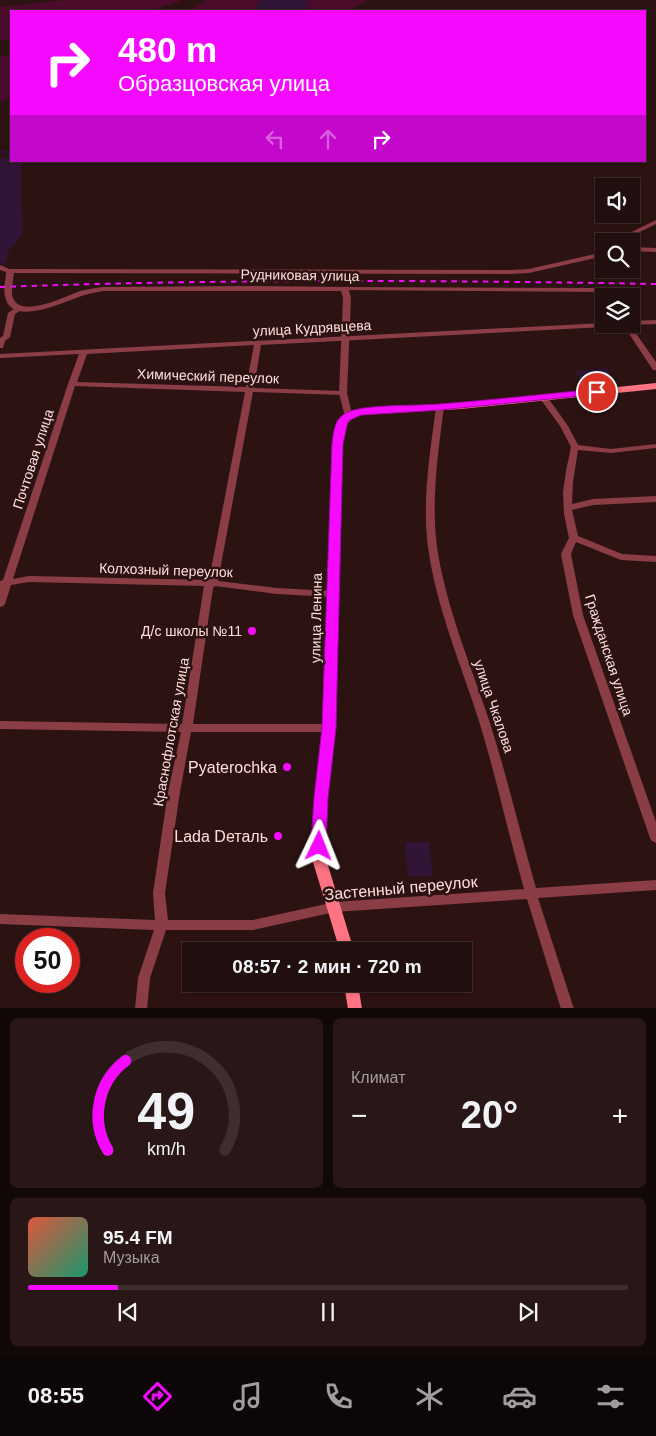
<!DOCTYPE html>
<html lang="ru">
<meta charset="utf-8">
<style>
body{margin:0;font-family:Helvetica,sans-serif;background:#291717;color:#f1f3f6;height:100vh;display:flex;flex-direction:column;font-size:19px;white-space:nowrap}
*{box-sizing:border-box;margin:0}
p{font-size:16px;color:#a29c9e}
.icon{flex:none;width:28px;height:28px;fill:none;stroke:currentColor;stroke-width:2;stroke-linecap:round;stroke-linejoin:round}
.map{position:relative;height:1008px;overflow:hidden}
.panel{display:flex;flex-direction:column;gap:10px;padding:10px;background:#120808;flex:1}
.panel>*{flex:none}
.guide{position:absolute;left:10px;top:10px;width:636px;height:152px;border-radius:0px;box-shadow:0 1px 4px #0004,0 0 0 1px #3e2e2e;background:#f60afe;color:#fff;overflow:hidden}
.tools{position:absolute;left:595px;top:178px;display:grid;gap:10px}
.tools a{display:grid;place-items:center;width:45px;height:45px;border-radius:0px;background:#210e0e;box-shadow:0 1px 4px #0004,0 0 0 1px #3e2e2e;font-size:25px}
.speed{position:absolute;left:15px;top:928px;display:flex;gap:10px;font-size:25px;font-weight:700;text-align:center}
.speed>*{display:grid;place-content:center;width:65px;height:65px;border-radius:50%;background:#210e0e;box-shadow:0 1px 4px #0004,0 0 0 1px #3e2e2e;line-height:1}
.speed .limit{border:8px solid #d22;background:#fff;color:#111}
.pin{position:absolute;display:grid;place-items:center;width:42px;height:42px;color:#fff;margin:-21px;border:2px solid #fff;border-radius:50%;box-shadow:0 1px 5px #0007}
.me{position:absolute;width:55px;margin:-28px;rotate:2deg;stroke-linejoin:round;filter:drop-shadow(0 0 4px #0008)}
.turn{display:flex;align-items:center;gap:18px;height:105px;padding:0 25px;font-size:22px}
.turn .icon{width:65px;height:65px;stroke-width:2.5}
.turn b{display:block;font-size:35px;line-height:42px}
.lanes{display:flex;align-items:center;height:48px;padding:0 25px;background:#0003;justify-content:center;gap:25px;direction:ltr}
.lanes .off{opacity:.35}
.big{font-size:38px;font-weight:700;line-height:1.1}
.panel .tile{flex:1;display:flex;flex-direction:column;justify-content:center;gap:8px;min-width:0;padding:0 18px;border-radius:8px;background:#291717}
.panel .dial{align-items:center;gap:0}
.dial svg{height:130px;overflow:visible;fill:none;stroke:#3e2e2e;stroke-width:7;stroke-linecap:round;text-anchor:middle}
.dial text{fill:#f1f3f6;stroke:none}
.song{display:flex;align-items:center;gap:15px}
.cover{width:60px;height:60px;border-radius:8px;background:linear-gradient(135deg,hsl(10 70% 55%),hsl(160 70% 35%))}
.played{height:5px;border-radius:2px;background:linear-gradient(90deg,#f60afe 15%,#3e2e2e 15%)}
.keys{display:flex;justify-content:space-around;direction:ltr}
.heat{display:flex;justify-content:space-between;align-items:center;font-size:28px;direction:ltr}
.panel .tiles{flex:1;display:grid;gap:10px;grid-template-columns:1fr 1fr}
.tile:last-child{grid-column:span 2}
.trip{position:absolute;left:182px;top:942px;width:290px;height:50px;border-radius:0px;background:#210e0e;box-shadow:0 1px 4px #0004,0 0 0 1px #3e2e2e;font-weight:700;line-height:50px;text-align:center}
.tab-bar{display:flex;height:80px;justify-content:space-around;align-items:center;background:#0d0606;color:#a29c9e}
.tab-bar .icon{width:35px;height:35px}
.tab-bar .current{color:#f60afe}
.tab-bar b{font-size:22px;color:#f1f3f6}
.map>svg:first-child{display:block}
.green{fill:#301536}
.water{fill:#4b0b2b}
.lines{fill:none;stroke-linecap:round;stroke-linejoin:round}
.minor{fill:#8a3d44;fill-rule:evenodd}
.tertiary{fill:#8a3d44;fill-rule:evenodd}
.secondary{fill:#fe7483;fill-rule:evenodd}
.rail{stroke:#f60afe;stroke-width:2;stroke-dasharray:5.5 5;stroke-linecap:butt}
.route{fill:#f60afe;stroke:#a006a5}
.poi-dot{fill:#f60afe;stroke:#2c1312;stroke-width:2}
.labels{text-anchor:middle;dominant-baseline:central;stroke-width:5;stroke-linejoin:round;paint-order:stroke}
.street-label{font-size:14px;fill:#fdd;stroke:#2c1312}
.poi-label{font-size:14px;fill:#fdd;stroke:#2c1312;text-anchor:end}
.near-poi-label{font-size:16px;fill:#fdd;stroke:#2c1312;text-anchor:end}
.near-street-label{font-size:16px;fill:#fdd;stroke:#2c1312}
</style>
<div class="map">
<svg width="656" height="1009" viewBox="0 0 656 1009">
<rect width="100%" height="100%" fill="#2c1312"/>
<path class="green" d="M262 0H310L305 5 312 7 302 10 304 11H251L257 8 256 5Z
M11 149V161H22L21 187 23 234 9 250 6 263 0 264V159L7 157V153H0V151Z
M607 368 612 377 581 380 575 371Z
M405 842H429L433 876H408Z"/>
<path class="water" d="M66 0H183L149 11H11V40H0V7Z
M204 0H262L256 5 258 8 252 11H188L203 2Z
M310 0H369L347 11H302L312 8 300 6H306L307 5H305Z
M11 55V100L0 101V57Z"/>
<g class="lines">
<path class="minor" d="M656 220V224L621 241H613Z
M631 247 656 248V252L631 251Z
M604 252V256L529 273 511 274 10 273 7 271 10 269 511 270 529 269Z
M345 287 602 288 608 290 613 296H606L602 292 343 290V288Z
M18 306H21L25 308 15 314 10 337 5 341 3 348H0V338L3 336 8 313Z
M656 320V324L630 325 656 362V370H653L624 326 261 345 254 388 343 391 347 393 343 395 253 392 218 581 277 588 332 591 337 594 332 597 277 594 215 586 213 588 193 724H329L333 725 334 728 333 731 329 732H191L180 792 165 893 168 920H253L335 902 524 889C508 833 496 776 479 721 461 664 436 607 428 547 422 500 430 453 436 407L440 405H443L444 407C438 453 431 500 437 547 446 607 470 663 489 720 507 776 520 833 536 888L656 880V890L538 898 574 1009H561L527 899 335 912 253 930H166L150 978 147 1009H135L138 978 154 930 0 924V914L155 920 153 893 168 792 181 732 0 729V721L182 724 204 586 29 582 11 585 5 604 3 606 0 607V581L3 580 68 384 79 354 0 358V354L604 323 631 324V321ZM254 345 246 387 77 382 87 354ZM75 386 245 392 209 580 29 576 13 579Z
M540 395H546L568 426 578 445 611 449 656 444V448L611 453 578 450 573 482 572 504 593 499 656 496V502L593 505 572 510 578 536 622 554 656 556V562L621 560 576 542 571 554 583 615 656 822V843L652 841 650 838 573 615 561 554 569 538 564 514 563 492 566 471 571 447 560 426 539 397Z"/>
<path class="tertiary" d="M0 265 14 271C14 279 10 290 13 298 21 319 66 296 80 291 88 289 95 288 103 287L250 286 348 287 351 298 347 393 351 410 357 414 352 417 344 413 339 393 343 298 341 291H103C98 292 93 293 88 294 69 299 11 330 5 296 3 288 6 280 6 272L0 270Z"/>
<path class="secondary" d="M656 383V389L461 409 361 415C346 419 344 429 342 444L335 728 327 797 326 846 327 862 354 951H340L313 862 312 846 315 797 323 728 332 444C335 423 340 415 361 409L461 403Z
M344 984H358L362 1009H348Z"/>
<path class="rail" d="M0 287C219 279 437 280 656 284"/>
</g>
<path class="route" d="M597 389 600 390V394L440 410 361 415 348 421 343 444 336 728 328 798 326 846 324 850 319 852 313 850 311 846 314 798 322 728 332 444C334 431 334 418 348 412 366 404 418 406 440 404 492 400 545 394 597 389Z"/>
<g class="poi-dot">
<circle cx="252" cy="631" r="5"/>
<circle cx="287" cy="767" r="5"/>
<circle cx="278" cy="836" r="5"/>
</g>
<g class="labels">
<g class="street-label">
<text transform="translate(300 275) rotate(1)">Рудниковая улица</text>
<text transform="translate(312 328) rotate(-3)">улица Кудрявцева</text>
<text transform="translate(208 376) rotate(2)">Химический переулок</text>
<text transform="translate(33 459) rotate(-72)">Почтовая улица</text>
<text transform="translate(166 570) rotate(2)">Колхозный переулок</text>
<text transform="translate(316 618) rotate(-89)">улица Ленина</text>
<text transform="translate(609 655) rotate(72)">Гражданская улица</text>
<text transform="translate(494 706) rotate(71)">улица Чкалова</text>
<text transform="translate(171 732) rotate(-80)">Краснофлотская улица</text>
</g>
<g class="poi-label">
<text x="242" y="631">Д/с школы №11</text>
</g>
<g class="near-poi-label">
<text x="277" y="767">Pyaterochka</text>
<text x="268" y="836">Lada Dеталь</text>
</g>
<g class="near-street-label">
<text transform="translate(401 888) rotate(-5)">Застенный переулок</text>
</g>
</g>
</svg>
<div class="tools">
<a><svg class="icon" aria-label="sound" viewBox="0 0 24 24"><path d="M4 9h4l5-4v14l-5-4H4zM17 9q2 3 0 6"/></svg></a>
<a><svg class="icon" aria-label="search" viewBox="0 0 24 24"><circle cx="10" cy="10" r="6"/><path d="M15 15l6 6"/></svg></a>
<a><svg class="icon" aria-label="layers" viewBox="0 0 24 24"><path d="M12 4l9 5-9 5-9-5zM3 14l9 5 9-5"/></svg></a>
</div>
<div class="speed"><div class="limit">50</div></div>
<div class="pin" style="left:597px;top:392px;background:#d93025"><svg class="icon" aria-label="arrive" viewBox="0 0 24 24"><path d="M6 21V4h12l-3 4 3 4H6"/></svg></div>
<svg class="me" style="left:319px;top:846px" viewBox="-20 -20 40 40"><path d="M0-17L14 15 0 8-14 15z" fill="#f60afe" stroke="#fff" stroke-width="4"/></svg>
<div class="trip">08:57 · 2 мин · 720 m</div>
<div class="guide">
<div class="turn"><svg class="icon" aria-label="right" viewBox="0 0 24 24"><path d="M7 20v-9h11M14 6l5 5-5 5"/></svg><div><b>480 m</b>Образцовская улица</div></div>
<div class="lanes"><svg class="icon off" aria-label="left" viewBox="0 0 24 24"><path d="M17 20v-9H6M10 6l-5 5 5 5"/></svg><svg class="icon off" aria-label="ahead" viewBox="0 0 24 24"><path d="M12 20V5M6 11l6-6 6 6"/></svg><svg class="icon" aria-label="right" viewBox="0 0 24 24"><path d="M7 20v-9h11M14 6l5 5-5 5"/></svg></div>
</div>
</div>
<section class="panel">
<div class="tiles">
<div class="tile dial"><svg viewBox="0 0 100 80">
<path d="M14 69A42 42 0 1 1 86 69"/>
<path d="M14 69A42 42 0 0 1 25 14" stroke="#f60afe"/>
<text x="50" y="56" font-size="32" font-weight="700">49</text>
<text x="50" y="72" font-size="11">km/h</text>
</svg></div>
<div class="tile"><p>Климат</p>
<div class="heat"><a>−</a><b class="big">20°</b><a>+</a></div>
</div>
<div class="tile">
<div class="song"><i class="cover"></i><div><b>95.4 FM</b><p>Музыка</p></div></div>
<div class="played"></div>
<div class="keys"><svg class="icon" aria-label="previous" viewBox="0 0 24 24"><path d="M18 5L8 12l10 7zM5 5v14"/></svg><svg class="icon" aria-label="pause" viewBox="0 0 24 24"><path d="M8 5v14M16 5v14"/></svg><svg class="icon" aria-label="next" viewBox="0 0 24 24"><path d="M6 5l10 7-10 7zM19 5v14"/></svg></div>
</div>
</div>
</section>
<nav class="tab-bar">
<b>08:55</b>
<svg class="icon current" aria-label="directions" viewBox="0 0 24 24"><path d="M12 3l9 9-9 9-9-9zM9 14v-3h6M13 9l2 2-2 2"/></svg>
<svg class="icon" aria-label="music" viewBox="0 0 24 24"><path d="M9 18V5l10-2v13"/><circle cx="6" cy="18" r="3"/><circle cx="16" cy="16" r="3"/></svg>
<svg class="icon" aria-label="phone" viewBox="0 0 24 24"><path d="M5 4h4l2 5-3 2q2 4 5 5l2-3 5 2v4C11 20 4 13 5 4z"/></svg>
<svg class="icon" aria-label="climate" viewBox="0 0 24 24"><path d="M12 3v18M4 7l16 10M4 17L20 7"/></svg>
<svg class="icon" aria-label="car" viewBox="0 0 24 24"><path d="M5 17H2v-5l4-1 3-4h7l3 4 3 1v5h-3M9 17h6M6 11h13"/><circle cx="7" cy="17" r="2"/><circle cx="17" cy="17" r="2"/></svg>
<svg class="icon" aria-label="filters" viewBox="0 0 24 24"><path d="M4 7h16M4 17h16"/><circle cx="9" cy="7" r="2"/><circle cx="15" cy="17" r="2"/></svg>
</nav>
